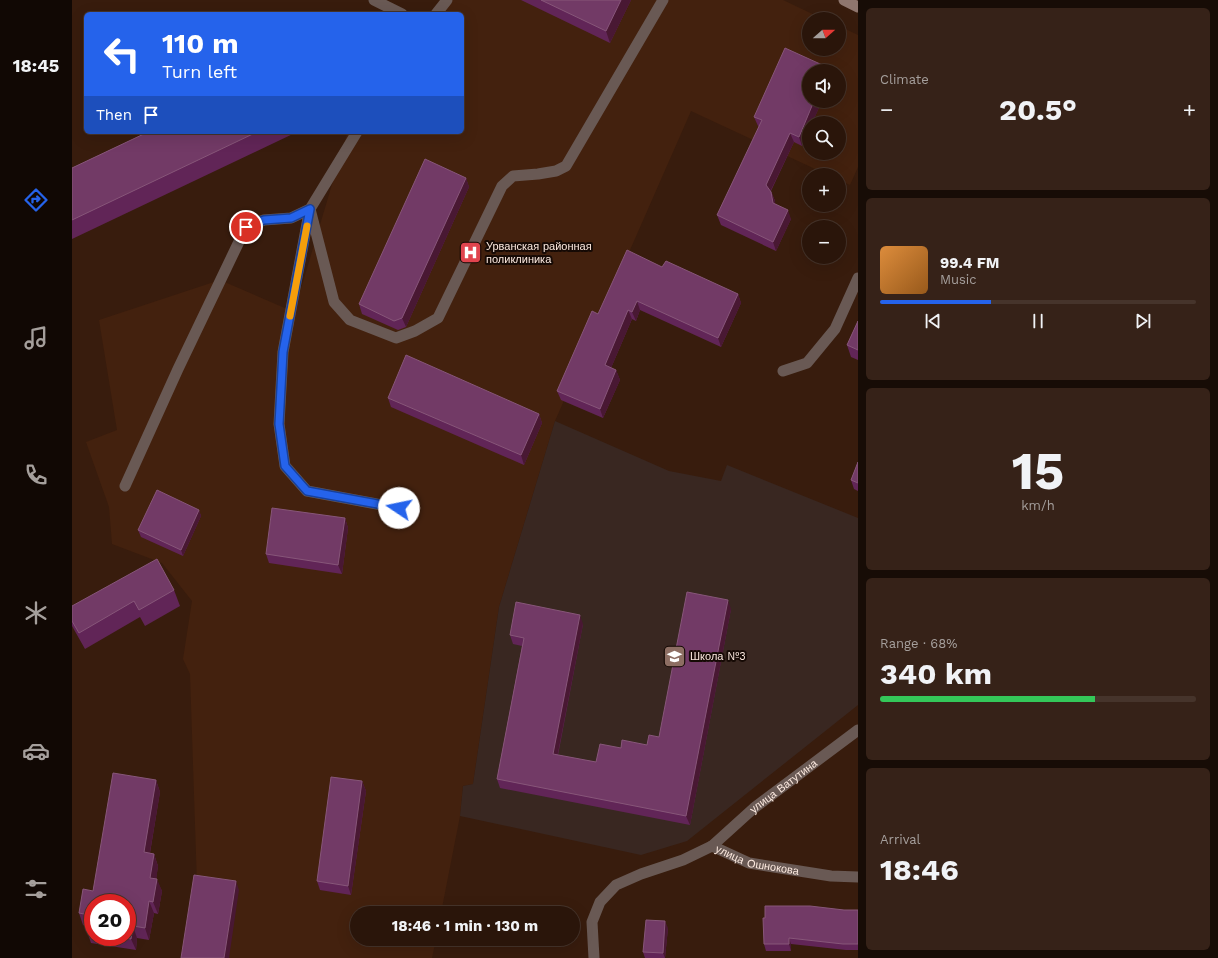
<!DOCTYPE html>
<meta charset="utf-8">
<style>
body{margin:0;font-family:"Work Sans",sans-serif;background:#362218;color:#f1f3f6;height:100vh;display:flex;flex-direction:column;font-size:15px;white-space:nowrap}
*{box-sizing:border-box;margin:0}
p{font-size:13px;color:#a59f9c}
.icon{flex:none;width:22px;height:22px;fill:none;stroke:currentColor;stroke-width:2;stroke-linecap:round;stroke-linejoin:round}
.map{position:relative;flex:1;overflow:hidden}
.panel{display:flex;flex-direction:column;gap:8px;padding:8px;background:#170c06;width:360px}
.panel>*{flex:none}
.hud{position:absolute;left:12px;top:12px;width:380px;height:122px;border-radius:6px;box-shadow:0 4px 16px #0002,0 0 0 1px #46342b;background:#2563eb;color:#fff;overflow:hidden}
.needle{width:26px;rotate:69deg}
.controls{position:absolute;left:730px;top:12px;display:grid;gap:8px}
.controls a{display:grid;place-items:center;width:44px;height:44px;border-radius:50%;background:#2a150a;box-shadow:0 4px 16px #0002,0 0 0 1px #46342b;font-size:20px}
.speed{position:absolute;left:12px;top:894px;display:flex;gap:8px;font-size:20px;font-weight:700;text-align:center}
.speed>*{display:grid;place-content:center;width:52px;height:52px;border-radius:50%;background:#2a150a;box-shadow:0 4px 16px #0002,0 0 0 1px #46342b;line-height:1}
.speed .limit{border:6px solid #d22;background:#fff;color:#111}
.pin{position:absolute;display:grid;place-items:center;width:34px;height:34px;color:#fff;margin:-17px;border:2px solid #fff;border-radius:50%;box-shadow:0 1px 4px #0007}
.me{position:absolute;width:44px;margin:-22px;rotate:281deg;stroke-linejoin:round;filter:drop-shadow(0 0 3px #0008)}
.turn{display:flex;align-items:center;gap:14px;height:84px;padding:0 12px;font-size:18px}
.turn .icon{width:52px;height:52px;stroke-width:2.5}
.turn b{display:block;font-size:28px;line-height:34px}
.then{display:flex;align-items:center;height:38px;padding:0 12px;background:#0003;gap:8px;font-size:15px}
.big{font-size:30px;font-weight:700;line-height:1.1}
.panel .tile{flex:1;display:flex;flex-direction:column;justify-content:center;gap:6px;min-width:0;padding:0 14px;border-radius:6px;background:#362218}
.panel .dial{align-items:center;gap:0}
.dial b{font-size:52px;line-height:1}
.song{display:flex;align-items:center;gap:12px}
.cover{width:48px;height:48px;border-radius:6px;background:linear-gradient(135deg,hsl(30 70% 55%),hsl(30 70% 35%))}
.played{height:4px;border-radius:2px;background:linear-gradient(90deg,#2563eb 35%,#46342b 35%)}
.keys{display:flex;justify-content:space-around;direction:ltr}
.heat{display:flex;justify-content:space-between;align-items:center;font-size:22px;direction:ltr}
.charge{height:6px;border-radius:3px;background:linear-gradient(90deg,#34c759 68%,#46342b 0)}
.trip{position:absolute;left:278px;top:906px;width:230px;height:40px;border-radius:20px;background:#2a150a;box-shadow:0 4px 16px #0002,0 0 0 1px #46342b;font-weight:700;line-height:40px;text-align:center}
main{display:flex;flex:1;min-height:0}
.dock{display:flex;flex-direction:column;width:72px;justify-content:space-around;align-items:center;background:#110804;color:#a59f9c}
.dock .icon{width:28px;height:28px}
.dock .active{color:#2563eb}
.dock b{font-size:18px;color:#f1f3f6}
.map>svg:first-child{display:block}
.built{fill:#43210e;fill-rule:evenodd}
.education{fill:#392721}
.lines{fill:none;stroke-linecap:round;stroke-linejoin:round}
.service{stroke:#695954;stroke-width:11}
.minor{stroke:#695954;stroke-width:11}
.secondary{stroke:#8f766e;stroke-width:11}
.wall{fill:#612557;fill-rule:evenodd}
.shaded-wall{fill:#491833}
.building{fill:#723a66;stroke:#875679}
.route-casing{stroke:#184099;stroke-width:10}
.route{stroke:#2563eb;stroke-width:7}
.slow{stroke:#f59e0b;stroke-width:7}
.labels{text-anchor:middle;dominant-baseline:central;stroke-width:4;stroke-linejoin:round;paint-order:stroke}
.poi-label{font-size:11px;fill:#fdeae0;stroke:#160a05;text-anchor:start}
.street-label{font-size:11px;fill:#fdeae0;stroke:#160a05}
</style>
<main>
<nav class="dock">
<b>18:45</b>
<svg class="icon active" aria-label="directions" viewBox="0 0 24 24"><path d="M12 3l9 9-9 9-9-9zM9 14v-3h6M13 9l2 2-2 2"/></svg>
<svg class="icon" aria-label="music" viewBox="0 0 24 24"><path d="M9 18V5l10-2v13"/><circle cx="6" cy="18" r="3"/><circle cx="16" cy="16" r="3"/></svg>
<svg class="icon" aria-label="phone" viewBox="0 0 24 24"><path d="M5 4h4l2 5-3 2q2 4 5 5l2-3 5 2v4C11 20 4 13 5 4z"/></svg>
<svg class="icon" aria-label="climate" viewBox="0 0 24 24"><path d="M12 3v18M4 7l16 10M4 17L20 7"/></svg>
<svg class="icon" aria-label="car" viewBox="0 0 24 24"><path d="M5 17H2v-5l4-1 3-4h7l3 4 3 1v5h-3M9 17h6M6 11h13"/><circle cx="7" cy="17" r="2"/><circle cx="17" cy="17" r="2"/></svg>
<svg class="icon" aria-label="filters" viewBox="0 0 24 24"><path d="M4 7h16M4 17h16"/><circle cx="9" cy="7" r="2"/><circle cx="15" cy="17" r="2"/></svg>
</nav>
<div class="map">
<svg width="786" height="958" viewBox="0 0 786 958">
<rect width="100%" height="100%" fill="#381c0d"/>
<path class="built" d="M374 0H711L751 19H737V49H767V26L786 35V167L778 185 767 180V175H756L619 111 483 421 427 607 401 784 391 786 388 816 369 913H285V939H364L360 958H114L125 884 118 674 111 659 120 601 90 563 40 544 37 507 14 442 45 430 27 320 148 280 222 312 275 134 277 132H390V14H368ZM737 71H767V101H737ZM737 123H767V153H737Z"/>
<path class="education" d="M483 421 597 471 649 481 655 465 786 518V705L615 841 569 855 388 816 391 786 401 784 427 607Z"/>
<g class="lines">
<path class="service" d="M302 0 330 14
M364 14 375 0
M238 209 262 302 278 320 324 338 343 331 366 318 430 186 441 176 466 174 484 171 494 166 591 0
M237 213 211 352 207 424 213 466 235 491 342 511
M711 371 735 363 763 329 786 278
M53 486 106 369 174 227 192 220 219 218 238 209 285 132"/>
<g class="minor">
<path id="s1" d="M640 846 677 863 759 876 786 877"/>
<path id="s2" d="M522 958 520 922 528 902 544 885 569 874 611 860 640 846 682 808 786 730"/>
</g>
<path class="secondary" d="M772 0 786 7"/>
</g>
<path class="wall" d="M449 0H559L538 43Z
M750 101 740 123H737L730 146 722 142 699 191 703 201V204L719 219 704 251 649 225 645 215 687 127 686 126 682 117Z
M76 132H225L0 239V168Z
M394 178 397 187 334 327 326 330 290 314 287 304Z
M590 267 666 294 669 303 649 347 568 310 564 321 560 319 539 368 544 370 548 380 531 418 489 400 485 391 526 314Z
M786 321V360L779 357 775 345Z
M316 398 467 414 470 423 452 465 319 407Z
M786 462V491L782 489 779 480Z
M127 510 129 516 111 556 69 537 66 530Z
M273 518 276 528 270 574 197 563 194 554Z
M102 590 108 606 73 626 68 617 13 649 0 626V606Z
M659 609 618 825 428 788 425 779 450 646 441 644 438 635 511 624 486 755 524 762 549 748 575 745 587 737Z
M84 780 88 792 78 853 82 854 86 866 84 879 90 891 86 914 82 913 77 940 65 938 64 950 19 943 15 931 16 926 11 925 7 913 21 891ZM21 903 55 937H21Z
M290 781 294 791 279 895 248 890 245 881Z
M772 910H786V950H774L719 944V951H694L692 944Z
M596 928 593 958H573L571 952Z"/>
<path class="shaded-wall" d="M549 0H559L538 43 534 31Z
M742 101H750L740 123H737V130L730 146 727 137Z
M718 133 722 142 697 194 694 185Z
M394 178 397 187 334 327 330 318Z
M699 192 703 201 704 213 701 203Z
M716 210 719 219 704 251 701 242Z
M666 294 669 303 649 347 646 338Z
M565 301 568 310 564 321 560 312Z
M556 310 560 319 536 375 533 365Z
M544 370 548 380 531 418 528 409Z
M467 414 470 423 452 465 449 455Z
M127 510 129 516 111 556 109 550Z
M273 518 276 528 270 574 266 565Z
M656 600 659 609 618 825 614 816Z
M508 615 511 624 484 763 481 754Z
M84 780 88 792 76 864 72 852Z
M290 781 294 791 279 895 276 886Z
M82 854 86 866 83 890 78 878Z
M85 879 90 891 86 914 81 902Z
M164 881 167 890 157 958H152Z
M77 901 82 913 77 940 73 928Z
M593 921 596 928 593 958 591 953Z
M61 926 65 938 64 950 59 939Z
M717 938 719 944V951L717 944Z"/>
<path class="building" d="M469 0H549L534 31Z
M713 48 757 68 755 71H737V101H742L727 137 718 133 694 185 699 192 701 203 716 210 701 242 645 215 690 120 682 117Z
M76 132H185L0 220V168Z
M353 159 394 178 330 318 322 321 287 304Z
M555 250 590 267 594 261 666 294 646 338 565 301 560 312 556 310 533 365 544 370 528 409 485 391 520 311 526 314Z
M786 321V350L775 345Z
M334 355 467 414 449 455 316 398Z
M786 462V483L779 480Z
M85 490 127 510 109 550 66 530Z
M200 508 273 518 266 565 194 554Z
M85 559 102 590 67 610 62 601 7 633 0 621V606Z
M615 592 656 600 614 816 425 779 452 638 438 635 444 602 508 615 481 754 524 762 528 744 549 748 550 740 575 745 577 735 587 737Z
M41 773 84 780 72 852 82 854 78 878 85 879 81 902 77 901 73 928 61 926 59 939 50 937H55V903H21V932L15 931 17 915 7 913 11 889 21 891Z
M259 777 290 781 276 886 245 881Z
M122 875 164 881 152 958H109Z
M693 906H738L772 910H786V944H771L717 938V944H692L691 918H693Z
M574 920 593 921 591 953 571 952Z"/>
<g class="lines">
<defs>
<path id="route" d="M174 227 192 220 219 218 238 209 211 352 207 424 213 466 235 491 327 508"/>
</defs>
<use href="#route" class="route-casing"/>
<use href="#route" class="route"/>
<path class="slow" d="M218 316 235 226"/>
</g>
<defs>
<symbol id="hospital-square" viewBox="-11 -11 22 22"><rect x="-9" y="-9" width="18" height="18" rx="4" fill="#e0444e" stroke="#160a05"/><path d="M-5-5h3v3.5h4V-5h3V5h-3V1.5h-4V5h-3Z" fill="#fff"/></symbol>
<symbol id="school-square" viewBox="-11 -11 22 22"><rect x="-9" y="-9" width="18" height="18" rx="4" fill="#8d6e63" stroke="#160a05"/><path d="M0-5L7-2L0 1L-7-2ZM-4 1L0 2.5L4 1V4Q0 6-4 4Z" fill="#fff"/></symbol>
</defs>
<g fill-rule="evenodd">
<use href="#hospital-square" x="386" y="240" width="25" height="25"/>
<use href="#school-square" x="590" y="644" width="25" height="25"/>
</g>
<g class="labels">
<g class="poi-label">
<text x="414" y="246">Урванская районная<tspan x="414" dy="13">поликлиника</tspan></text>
<text x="618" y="656">Школа №3</text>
</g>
<g class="street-label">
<text stroke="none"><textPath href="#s2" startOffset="278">улица Ватутина</textPath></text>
<text stroke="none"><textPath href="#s1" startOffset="48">улица Ошнокова</textPath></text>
</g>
</g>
</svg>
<div class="controls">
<a><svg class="needle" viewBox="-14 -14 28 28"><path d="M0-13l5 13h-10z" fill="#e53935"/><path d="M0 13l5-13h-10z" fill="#a59f9c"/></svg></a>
<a><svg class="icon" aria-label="sound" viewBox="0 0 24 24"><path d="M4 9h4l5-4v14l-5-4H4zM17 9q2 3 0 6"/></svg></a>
<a><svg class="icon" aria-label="search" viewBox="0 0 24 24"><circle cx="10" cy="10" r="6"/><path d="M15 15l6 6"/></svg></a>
<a>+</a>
<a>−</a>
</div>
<div class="speed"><div class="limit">20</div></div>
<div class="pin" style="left:174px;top:227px;background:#d93025"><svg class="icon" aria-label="arrive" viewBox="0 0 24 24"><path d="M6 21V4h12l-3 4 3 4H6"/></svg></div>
<svg class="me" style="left:327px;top:508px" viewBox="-20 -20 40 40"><circle r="19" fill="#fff"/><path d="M0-13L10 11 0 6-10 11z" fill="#2563eb"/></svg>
<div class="trip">18:46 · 1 min · 130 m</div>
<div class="hud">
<div class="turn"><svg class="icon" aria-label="left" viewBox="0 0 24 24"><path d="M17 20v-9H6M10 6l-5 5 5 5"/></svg><div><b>110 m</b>Turn left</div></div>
<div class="then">Then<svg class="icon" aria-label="arrive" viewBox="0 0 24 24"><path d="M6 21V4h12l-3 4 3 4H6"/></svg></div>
</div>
</div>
<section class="panel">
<div class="tile"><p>Climate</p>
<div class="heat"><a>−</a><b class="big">20.5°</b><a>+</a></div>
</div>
<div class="tile">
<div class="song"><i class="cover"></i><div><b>99.4 FM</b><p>Music</p></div></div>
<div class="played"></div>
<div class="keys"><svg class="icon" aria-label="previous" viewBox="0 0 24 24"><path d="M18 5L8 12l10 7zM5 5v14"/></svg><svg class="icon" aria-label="pause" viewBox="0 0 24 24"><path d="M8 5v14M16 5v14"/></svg><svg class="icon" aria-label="next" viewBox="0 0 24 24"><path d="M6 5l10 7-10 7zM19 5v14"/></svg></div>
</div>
<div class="tile dial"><b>15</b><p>km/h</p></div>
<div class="tile"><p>Range · 68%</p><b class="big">340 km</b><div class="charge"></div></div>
<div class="tile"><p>Arrival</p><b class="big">18:46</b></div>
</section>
</main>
